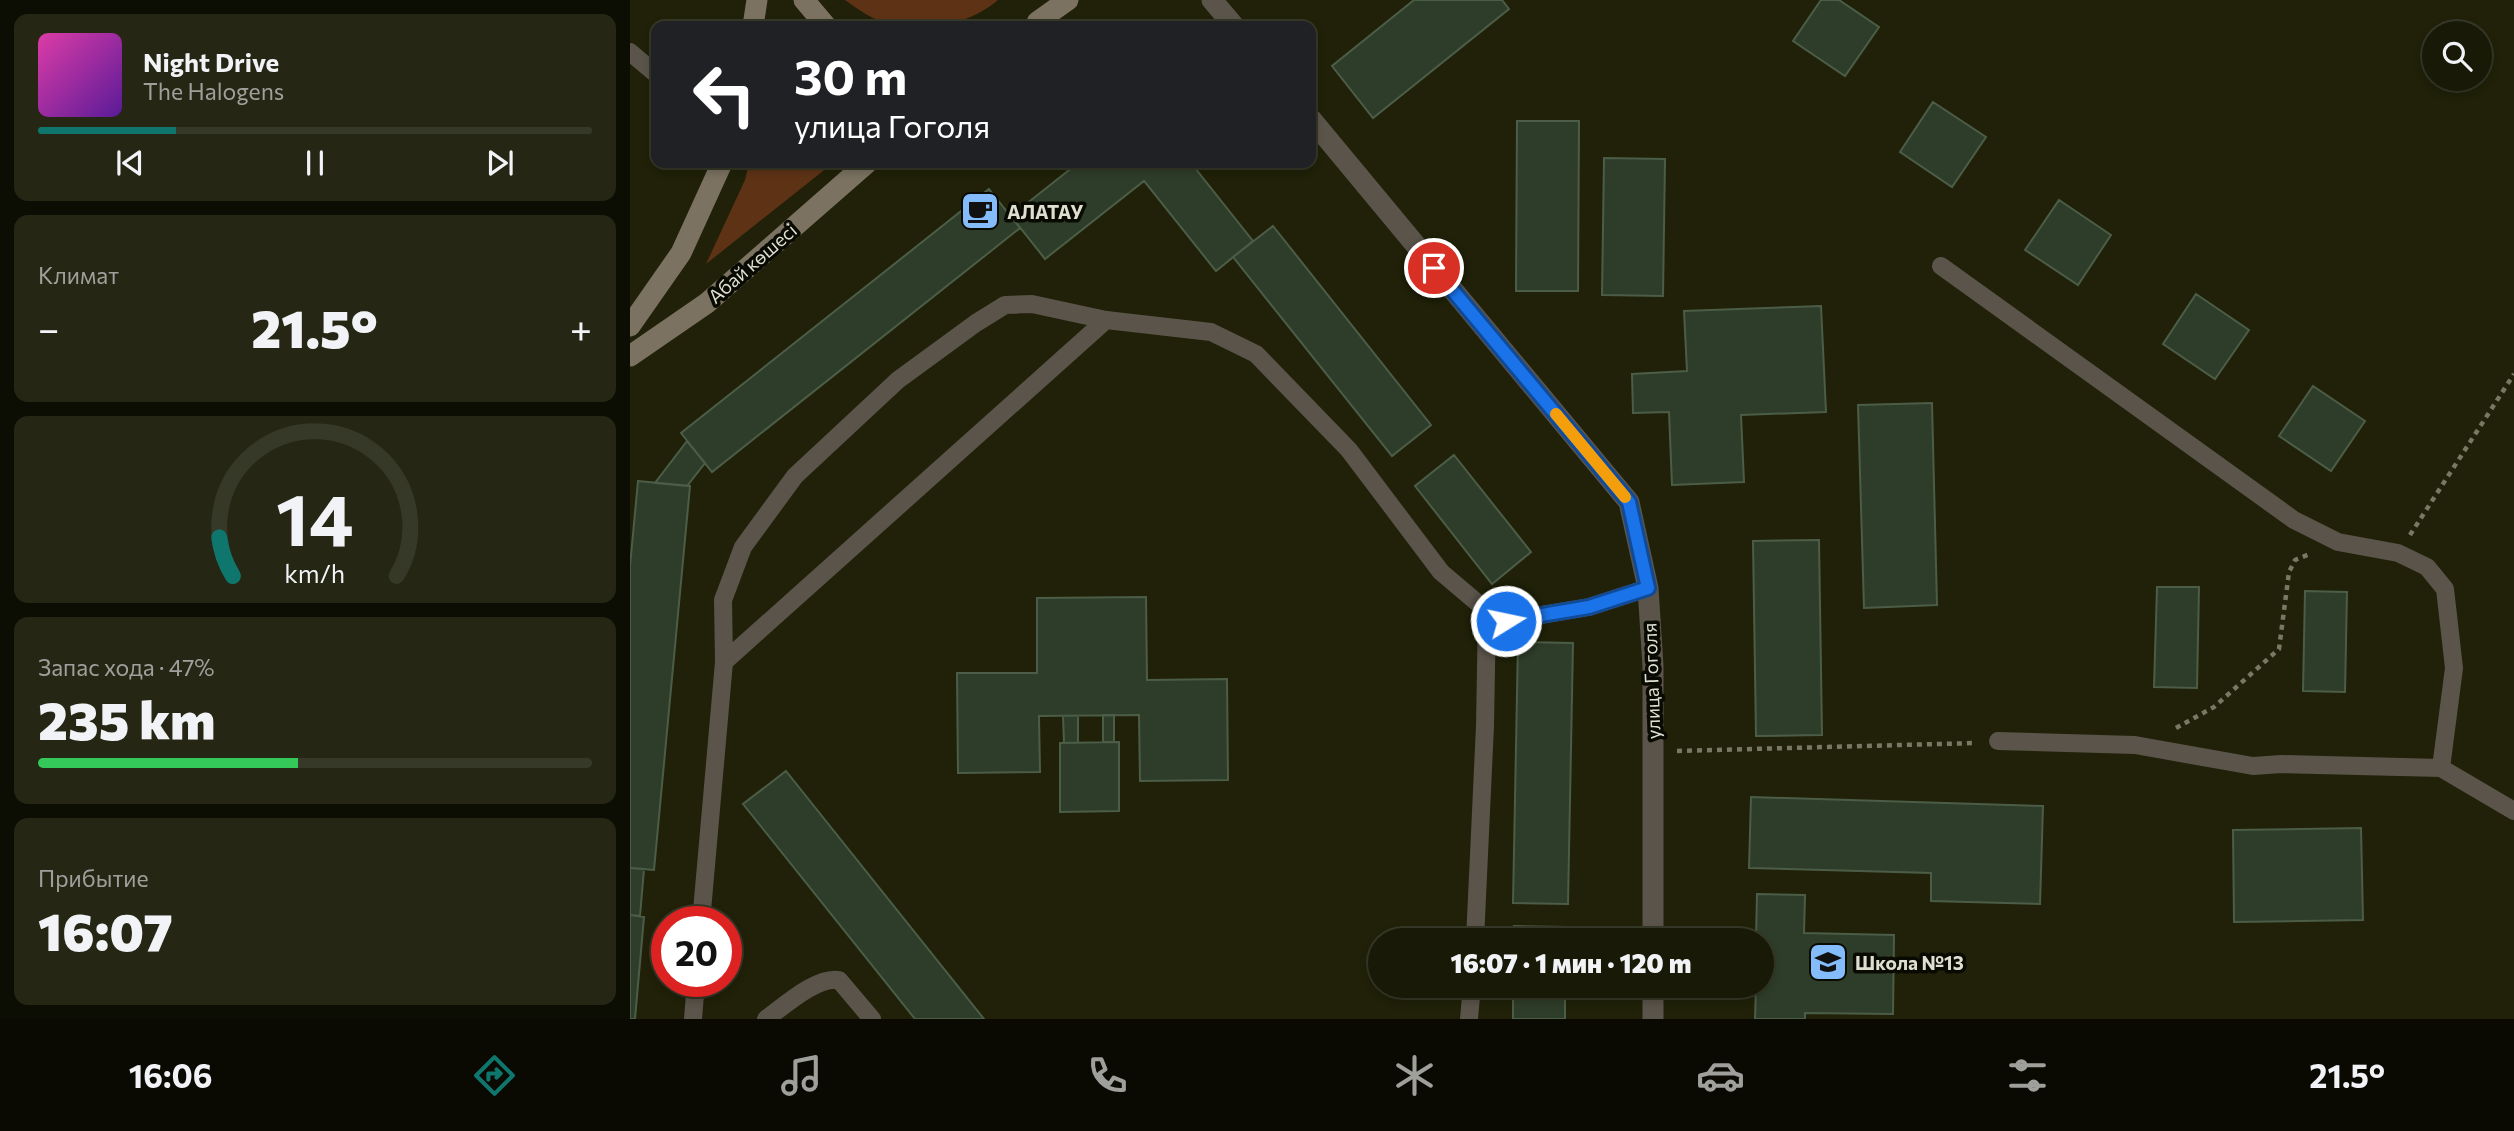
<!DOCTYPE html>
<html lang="ru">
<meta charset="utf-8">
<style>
body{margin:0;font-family:Commissioner,sans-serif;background:#252614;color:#f1f3f6;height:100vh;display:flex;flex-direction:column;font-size:26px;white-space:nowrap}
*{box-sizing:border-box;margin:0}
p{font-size:23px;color:#9fa09b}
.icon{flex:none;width:38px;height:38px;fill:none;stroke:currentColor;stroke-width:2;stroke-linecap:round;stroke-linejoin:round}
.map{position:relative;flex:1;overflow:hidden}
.details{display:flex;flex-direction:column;gap:14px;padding:14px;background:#0d0e03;width:630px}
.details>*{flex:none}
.guide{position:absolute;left:21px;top:21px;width:665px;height:147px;border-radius:14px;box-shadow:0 4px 10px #0003,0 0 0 2px #363828;background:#202124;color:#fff;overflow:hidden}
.buttons{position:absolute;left:1792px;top:21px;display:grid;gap:14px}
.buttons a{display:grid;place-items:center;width:70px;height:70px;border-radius:50%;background:#181906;box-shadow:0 4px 10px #0003,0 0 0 2px #363828;font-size:35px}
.speed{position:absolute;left:21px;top:906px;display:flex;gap:14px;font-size:35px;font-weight:700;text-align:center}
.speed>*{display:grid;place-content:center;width:91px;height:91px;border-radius:50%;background:#181906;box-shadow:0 4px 10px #0003,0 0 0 2px #363828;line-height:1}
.speed .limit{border:10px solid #d22;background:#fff;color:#111}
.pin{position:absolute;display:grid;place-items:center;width:60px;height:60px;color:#fff;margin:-30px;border:4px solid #fff;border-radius:50%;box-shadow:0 2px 7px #0007}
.me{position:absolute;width:77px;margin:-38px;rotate:80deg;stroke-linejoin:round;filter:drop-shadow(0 0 5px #0008)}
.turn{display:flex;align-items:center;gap:24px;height:147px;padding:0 28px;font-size:32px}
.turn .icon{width:91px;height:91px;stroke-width:2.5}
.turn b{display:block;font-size:49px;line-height:60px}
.big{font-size:52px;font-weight:800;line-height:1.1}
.details .tile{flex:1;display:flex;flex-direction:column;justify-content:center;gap:10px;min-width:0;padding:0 24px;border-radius:14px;background:#252614}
.details .dial{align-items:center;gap:0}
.dial svg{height:182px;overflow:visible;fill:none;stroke:#363828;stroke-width:7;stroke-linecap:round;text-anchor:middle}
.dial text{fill:#f1f3f6;stroke:none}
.song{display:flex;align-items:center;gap:21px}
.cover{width:84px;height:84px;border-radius:10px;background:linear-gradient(135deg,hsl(320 70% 55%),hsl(270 70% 35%))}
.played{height:7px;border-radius:4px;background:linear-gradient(90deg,#0f766e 25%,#363828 25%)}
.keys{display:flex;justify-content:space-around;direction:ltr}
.heat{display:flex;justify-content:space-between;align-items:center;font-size:38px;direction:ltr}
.charge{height:10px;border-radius:5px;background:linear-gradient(90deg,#34c759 47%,#363828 0)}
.trip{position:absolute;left:738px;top:928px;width:406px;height:70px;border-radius:35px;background:#181906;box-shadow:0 4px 10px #0003,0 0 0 2px #363828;font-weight:800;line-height:70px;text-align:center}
.menu{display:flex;height:112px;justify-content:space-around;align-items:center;background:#0a0a02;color:#9fa09b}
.menu .icon{width:49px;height:49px}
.menu .current{color:#0f766e}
.menu b{font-size:32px;color:#f1f3f6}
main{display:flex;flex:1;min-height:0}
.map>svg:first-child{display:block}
.green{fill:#5e3315}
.building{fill:#2e3d29;stroke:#4c5d47;stroke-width:2}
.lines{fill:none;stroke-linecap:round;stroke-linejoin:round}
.path{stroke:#787964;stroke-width:4.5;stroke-dasharray:5 5;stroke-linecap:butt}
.lane{stroke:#5a544a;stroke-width:18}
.street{stroke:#5a544a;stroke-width:21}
.secondary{stroke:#7b7261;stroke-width:21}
.route-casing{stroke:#114b97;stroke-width:18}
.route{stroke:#1a73e8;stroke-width:12}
.slow{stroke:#f59e0b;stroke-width:12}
.labels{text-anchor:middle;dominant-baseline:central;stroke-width:7;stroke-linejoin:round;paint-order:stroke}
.poi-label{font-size:19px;font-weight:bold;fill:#dedfd0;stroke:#090a02;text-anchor:start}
.street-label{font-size:19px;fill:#dedfd0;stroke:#090a02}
</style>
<main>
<section class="details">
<div class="tile">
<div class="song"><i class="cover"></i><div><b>Night Drive</b><p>The Halogens</p></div></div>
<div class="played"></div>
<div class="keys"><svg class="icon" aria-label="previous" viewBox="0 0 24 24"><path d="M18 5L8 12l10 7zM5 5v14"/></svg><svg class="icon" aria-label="pause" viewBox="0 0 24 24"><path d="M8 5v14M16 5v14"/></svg><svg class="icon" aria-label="next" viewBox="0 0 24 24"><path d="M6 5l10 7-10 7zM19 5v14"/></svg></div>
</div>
<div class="tile"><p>Климат</p>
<div class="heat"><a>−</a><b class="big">21.5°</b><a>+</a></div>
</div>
<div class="tile dial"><svg viewBox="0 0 100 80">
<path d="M14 69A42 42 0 1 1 86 69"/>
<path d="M14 69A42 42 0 0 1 8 52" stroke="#0f766e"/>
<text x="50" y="56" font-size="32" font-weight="700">14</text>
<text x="50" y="72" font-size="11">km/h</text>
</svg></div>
<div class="tile"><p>Запас хода · 47%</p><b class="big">235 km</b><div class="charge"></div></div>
<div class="tile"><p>Прибытие</p><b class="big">16:07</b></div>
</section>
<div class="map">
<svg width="1884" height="1019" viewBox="0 0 1884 1019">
<rect width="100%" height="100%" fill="#202108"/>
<path class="green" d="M215 0H368C336 27 283 37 243 18 233 13 224 6 215 0Z
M119 163H203L76 264 115 180Z"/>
<path class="building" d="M784 0H872L879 9 743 118 702 66Z
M1191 0H1209L1249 27 1215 76 1163 41Z
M1303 102 1356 137 1322 187 1270 152Z
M887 121H949L948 291H886Z
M974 158 1035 159 1033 296 972 295Z
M448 163H561L623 241 586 271 514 181 415 259 381 216Z
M359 189 390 228 82 472 51 433Z
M1429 200 1481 235 1448 285 1395 250Z
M643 226 801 425 762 456 603 257Z
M1566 294 1619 330 1585 379 1533 344Z
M1191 306 1196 412 1111 415 1114 482 1042 485 1039 412 1003 413 1002 374 1057 371 1054 311Z
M1683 386 1735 421 1701 471 1649 436Z
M1302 403 1307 605 1234 608 1228 405Z
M57 441 75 463 57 486 25 483Z
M824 455 901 552 862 584 785 486Z
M8 481 60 486 24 870 0 868V566Z
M1189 540 1192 735 1126 736 1123 541Z
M1527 587H1569L1567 688 1524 687Z
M1675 591 1717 592 1715 692 1673 691Z
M516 597 517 680 597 679 598 780 510 781 509 715 409 716 410 772 328 773 327 673H407V598Z
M888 642 943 643 938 904 883 903Z
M473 715H484V742H473Z
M433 716H448V743H434Z
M489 742V811L430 812V743Z
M156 771 354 1019H285L113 804Z
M1121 797 1413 806 1410 904 1301 901V873L1119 868Z
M1731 828 1733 920 1604 922 1603 830Z
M0 868 14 869 10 916 0 915Z
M1127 894 1175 895 1174 933 1264 935 1263 1014 1175 1013V1019H1125L1126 985H1132V940H1126Z
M0 915 14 917 5 1019H0Z
M884 926 936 927V940H884Z
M883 985H935V1019H883Z"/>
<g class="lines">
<path class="path" d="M1780 535 1884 374
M1546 728 1584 707 1649 649 1659 572 1665 560 1682 553
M1047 751 1346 743"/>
<path class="lane" d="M0 52 26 74
M1311 266 1664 520 1708 542 1768 553 1797 567 1815 589 1824 668 1811 768
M94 662 476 320
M1368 741 1505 745 1623 766 1651 764 1811 768 1884 811
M71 922 94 662 93 600 113 547 165 476 268 380 346 323 375 305 402 304 476 320 581 332 626 354 719 450 811 572 857 611 876 621 959 607 1018 588
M845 940 855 726 857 611
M63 1019 66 982
M136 1019C154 1006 187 976 209 980L242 1019
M839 1019 842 985"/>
<path class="street" d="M582 0 604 26
M681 119 999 502 1018 588 1023 666V940
M1023 985V1019"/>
<path class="secondary" d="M174 0 196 26
M407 22 438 0
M123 26 127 0
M0 326 51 253 92 163
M0 356 77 303 237 163"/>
</g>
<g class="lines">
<defs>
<path id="route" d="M804 268 999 502 1018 588 959 607 876 621"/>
</defs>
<use href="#route" class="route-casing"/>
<use href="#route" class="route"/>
<path class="slow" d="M926 414 995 497"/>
</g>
<defs>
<symbol id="cafe-square" viewBox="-11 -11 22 22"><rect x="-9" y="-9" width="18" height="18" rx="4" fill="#84bcfb" stroke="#090a02"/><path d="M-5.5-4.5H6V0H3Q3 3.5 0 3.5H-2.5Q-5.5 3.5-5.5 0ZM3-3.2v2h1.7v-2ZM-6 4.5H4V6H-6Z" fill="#111"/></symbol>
<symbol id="school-square" viewBox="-11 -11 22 22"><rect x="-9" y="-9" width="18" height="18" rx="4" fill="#84bcfb" stroke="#090a02"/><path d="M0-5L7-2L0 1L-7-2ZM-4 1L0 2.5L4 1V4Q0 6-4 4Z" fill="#111"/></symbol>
</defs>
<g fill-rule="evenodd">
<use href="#cafe-square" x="328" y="189" width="44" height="44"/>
<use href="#school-square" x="1176" y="940" width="44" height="44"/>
</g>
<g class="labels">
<g class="poi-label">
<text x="377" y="211">АЛАТАУ</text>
<text x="1225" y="962">Школа №13</text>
</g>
<g class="street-label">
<text transform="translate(122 263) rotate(-41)">Абай көшесі</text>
<text transform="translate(1021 681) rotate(-92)">улица Гоголя</text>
</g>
</g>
</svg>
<div class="buttons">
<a><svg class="icon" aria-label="search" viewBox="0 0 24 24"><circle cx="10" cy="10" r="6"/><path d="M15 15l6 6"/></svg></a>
</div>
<div class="speed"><div class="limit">20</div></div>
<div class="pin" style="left:804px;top:268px;background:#d93025"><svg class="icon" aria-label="arrive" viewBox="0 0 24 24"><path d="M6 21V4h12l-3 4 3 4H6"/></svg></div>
<svg class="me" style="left:876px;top:621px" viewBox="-20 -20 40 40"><circle r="17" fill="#1a73e8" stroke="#fff" stroke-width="3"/><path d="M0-11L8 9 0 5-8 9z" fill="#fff"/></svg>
<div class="trip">16:07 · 1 мин · 120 m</div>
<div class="guide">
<div class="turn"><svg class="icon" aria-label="left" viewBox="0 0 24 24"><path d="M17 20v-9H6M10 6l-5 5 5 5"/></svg><div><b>30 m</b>улица Гоголя</div></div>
</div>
</div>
</main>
<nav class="menu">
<b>16:06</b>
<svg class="icon current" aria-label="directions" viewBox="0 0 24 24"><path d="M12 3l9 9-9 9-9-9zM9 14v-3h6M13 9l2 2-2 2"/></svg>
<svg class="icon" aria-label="music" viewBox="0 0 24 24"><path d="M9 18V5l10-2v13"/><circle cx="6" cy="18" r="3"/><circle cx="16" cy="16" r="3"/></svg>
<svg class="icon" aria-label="phone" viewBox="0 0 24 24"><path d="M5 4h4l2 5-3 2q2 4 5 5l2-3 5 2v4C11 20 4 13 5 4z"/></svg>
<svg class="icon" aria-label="climate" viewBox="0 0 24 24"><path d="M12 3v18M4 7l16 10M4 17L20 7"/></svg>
<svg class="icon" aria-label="car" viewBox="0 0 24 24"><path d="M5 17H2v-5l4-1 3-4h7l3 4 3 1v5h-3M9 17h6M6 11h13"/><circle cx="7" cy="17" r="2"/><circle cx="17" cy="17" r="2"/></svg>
<svg class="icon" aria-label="filters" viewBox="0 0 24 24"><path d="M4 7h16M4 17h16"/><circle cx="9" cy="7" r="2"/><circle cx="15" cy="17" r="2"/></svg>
<b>21.5°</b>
</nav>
